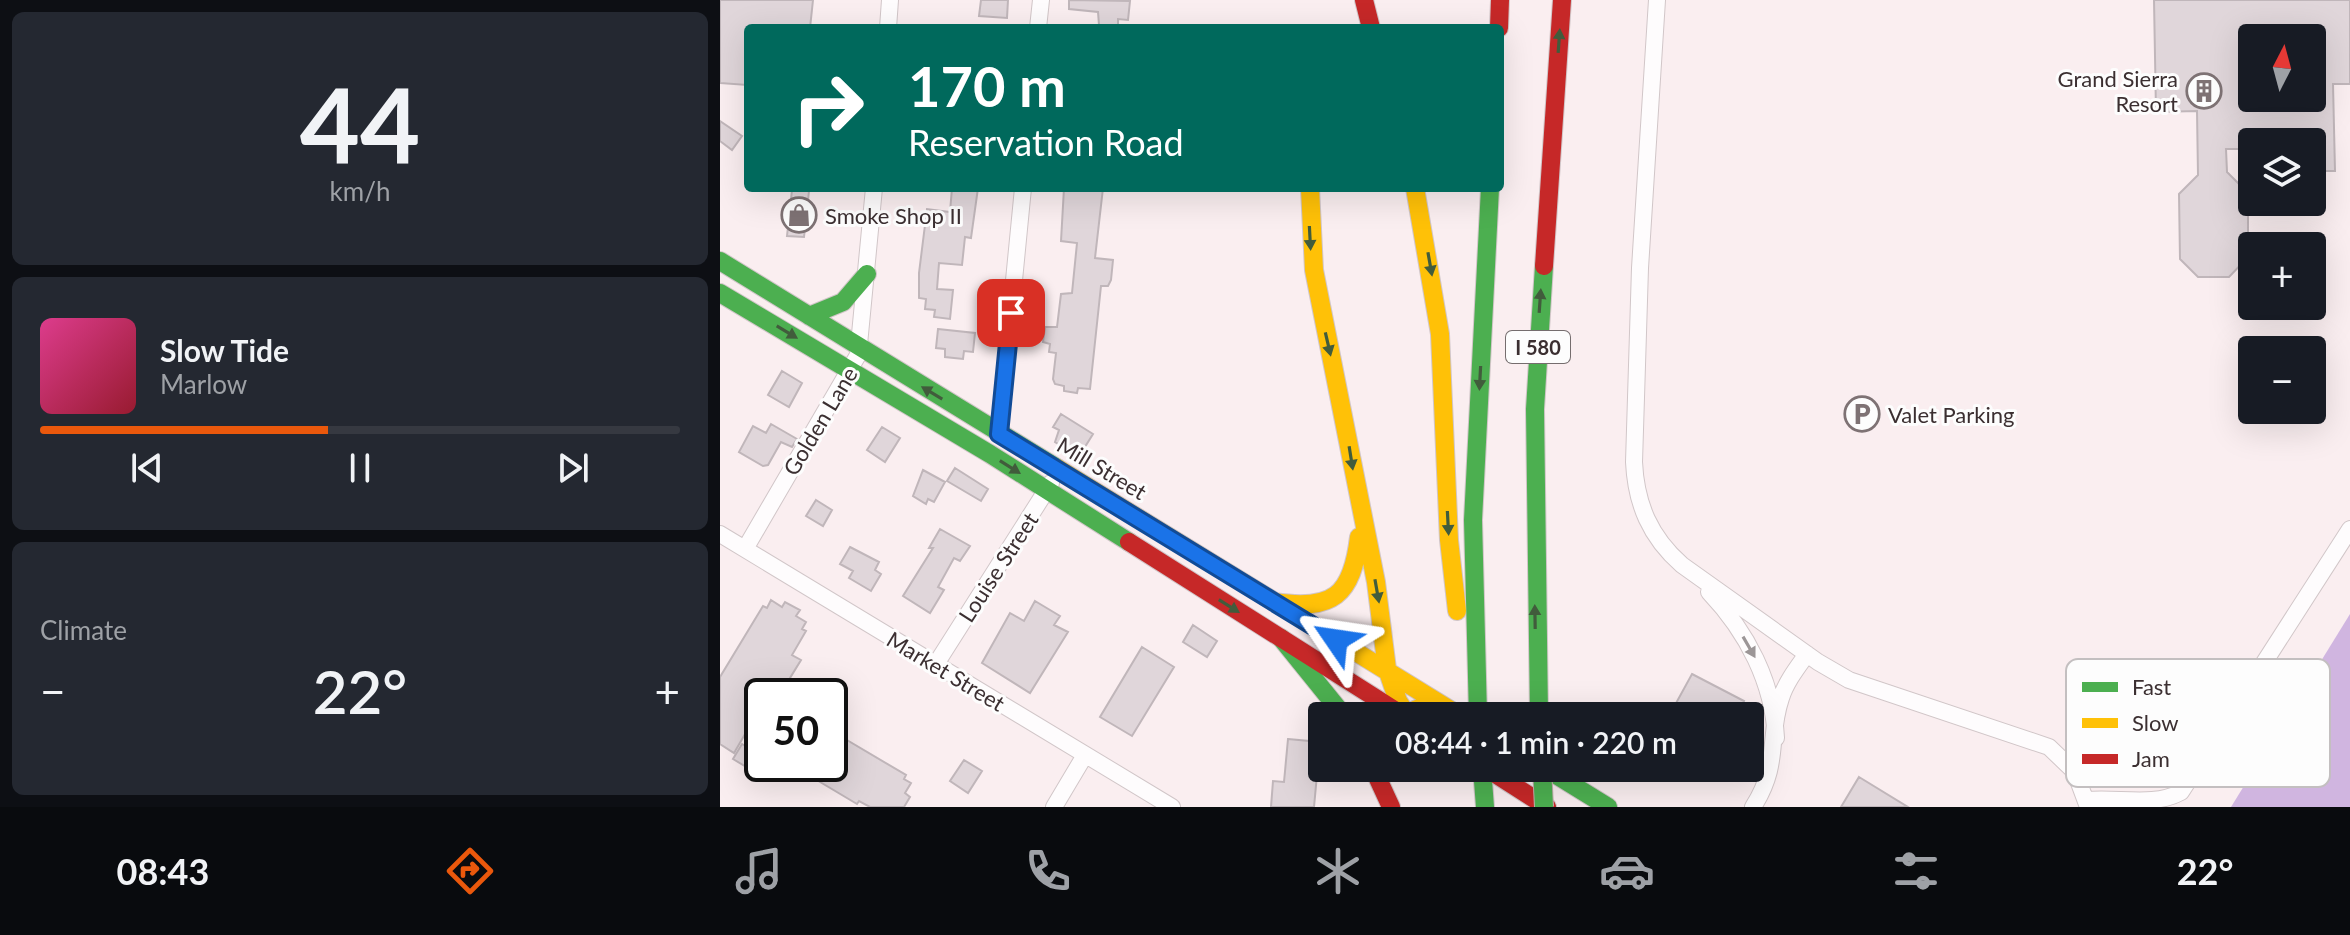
<!DOCTYPE html>
<meta charset="utf-8">
<style>
body{margin:0;font-family:Lato,sans-serif;background:#242831;color:#f1f3f6;height:100vh;display:flex;flex-direction:column;font-size:30px;white-space:nowrap}
*{box-sizing:border-box;margin:0}
p{font-size:26px;color:#9ea1a6}
.icon{flex:none;width:44px;height:44px;fill:none;stroke:currentColor;stroke-width:2;stroke-linecap:round;stroke-linejoin:round}
.map{position:relative;flex:1;overflow:hidden}
.side{display:flex;flex-direction:column;gap:12px;padding:12px;background:#0d0f14;width:720px}
.side>*{flex:none}
.banner{position:absolute;left:24px;top:24px;width:760px;height:168px;border-radius:8px;box-shadow:0 8px 32px #0002;background:#00695c;color:#fff;overflow:hidden}
.needle{width:52px;rotate:6deg}
.buttons{position:absolute;left:1518px;top:24px;display:grid;gap:16px}
.buttons a{display:grid;place-items:center;width:88px;height:88px;border-radius:8px;background:#171b24;box-shadow:0 8px 32px #0002;font-size:40px}
.speed{position:absolute;left:24px;top:678px;display:flex;gap:16px;font-size:40px;font-weight:700;text-align:center}
.speed>*{display:grid;place-content:center;width:104px;height:104px;border-radius:50%;background:#171b24;box-shadow:0 8px 32px #0002;line-height:1}
.speed .limit{border:4px solid #111;border-radius:12px;background:#fff;color:#111}
.pin{position:absolute;display:grid;place-items:center;width:68px;height:68px;color:#fff;margin:-34px;border-radius:16px;box-shadow:0 4px 12px #0006}
.me{position:absolute;width:88px;margin:-44px;rotate:302deg;stroke-linejoin:round;filter:drop-shadow(0 0 6px #0008)}
.turn{display:flex;align-items:center;gap:28px;height:168px;padding:0 32px;font-size:36px}
.turn .icon{width:104px;height:104px;stroke-width:2.5}
.turn b{display:block;font-size:56px;line-height:68px}
.big{font-size:60px;font-weight:600;line-height:1.1}
.side .card{flex:1;display:flex;flex-direction:column;justify-content:center;gap:12px;min-width:0;padding:0 28px;border-radius:12px;background:#242831}
.side .dial{align-items:center;gap:0}
.dial b{font-size:104px;line-height:1}
.song{display:flex;align-items:center;gap:24px}
.cover{width:96px;height:96px;border-radius:12px;background:linear-gradient(135deg,hsl(330 70% 55%),hsl(350 70% 35%))}
.played{height:8px;border-radius:4px;background:linear-gradient(90deg,#ea580c 45%,#363941 45%)}
.keys{display:flex;justify-content:space-around;direction:ltr}
.heat{display:flex;justify-content:space-between;align-items:center;font-size:44px;direction:ltr}
.trip{position:absolute;left:588px;top:702px;width:456px;height:80px;border-radius:8px;background:#171b24;box-shadow:0 8px 32px #0002;font-weight:600;line-height:80px;text-align:center}
.tabs{display:flex;height:128px;justify-content:space-around;align-items:center;background:#090b0e;color:#9ea1a6}
.tabs .icon{width:56px;height:56px}
.tabs .selected{color:#ea580c}
.tabs b{font-size:36px;color:#f1f3f6}
main{display:flex;flex:1;min-height:0}
.map>svg:first-child{display:block}
.water{fill:#d0b5e0}
.building{fill:#e0d6da;stroke:#c0b6ba;stroke-width:2;fill-rule:evenodd}
.lines{fill:none;stroke-linecap:round;stroke-linejoin:round}
.street-casing{stroke:#d1c6c8;stroke-width:18}
.fast-casing{stroke:#d1c6c8;stroke-width:20}
.slow-casing{stroke:#d1c6c8;stroke-width:20}
.jam-casing{stroke:#d1c6c8;stroke-width:20}
.street{stroke:#fefcfd;stroke-width:16}
.fast{stroke:#4caf50;stroke-width:18}
.slow{stroke:#ffc107;stroke-width:18}
.jam{stroke:#c62828;stroke-width:18}
.fast-bridge-casing{stroke:#c4b0ae;stroke-width:20;stroke-linecap:butt}
.fast-bridge{stroke:#4caf50;stroke-width:18}
.oneway{fill:#415c3c}
.oneway2{fill:#9c9697}
.route-casing{stroke:#114b97;stroke-width:20}
.route{stroke:#1a73e8;stroke-width:14}
.labels{text-anchor:middle;dominant-baseline:central;stroke-width:6;stroke-linejoin:round;paint-order:stroke}
.shield{fill:#fdfdfd;stroke:#756d6e;stroke-width:2}
.shield-label{font-size:20px;font-weight:bold;fill:#3b2f31}
.poi-label{font-size:22px;fill:#3b2f31;stroke:#fdfdfd;text-anchor:start}
.street-label{font-size:22px;fill:#3b2f31;stroke:#fdfdfd}
.key{fill:#fdfdfd;stroke:#c3bfc0;stroke-width:2}
.key-label{font-size:22px;fill:#3b2f31}
</style>
<main>
<section class="side">
<div class="card dial"><b>44</b><p>km/h</p></div>
<div class="card">
<div class="song"><i class="cover"></i><div><b>Slow Tide</b><p>Marlow</p></div></div>
<div class="played"></div>
<div class="keys"><svg class="icon" aria-label="previous" viewBox="0 0 24 24"><path d="M18 5L8 12l10 7zM5 5v14"/></svg><svg class="icon" aria-label="pause" viewBox="0 0 24 24"><path d="M8 5v14M16 5v14"/></svg><svg class="icon" aria-label="next" viewBox="0 0 24 24"><path d="M6 5l10 7-10 7zM19 5v14"/></svg></div>
</div>
<div class="card"><p>Climate</p>
<div class="heat"><a>−</a><b class="big">22°</b><a>+</a></div>
</div>
</section>
<div class="map">
<svg width="1630" height="807" viewBox="0 0 1630 807">
<rect width="100%" height="100%" fill="#faeef0"/>
<path class="water" d="M1630 614V807H1511Z"/>
<path class="building" d="M0 0H93L90 28H28L27 85 0 83Z
M261 0H288L287 18 259 16Z
M349 0 410 1 408 20 398 19V27L379 25 378 12 349 9Z
M1434 0H1630V84H1613L1615 171H1592V142H1532V149H1506L1507 172 1528 193V257L1509 277H1478L1460 259 1459 194 1478 175 1477 111 1436 112ZM1532 38H1592V98H1532Z
M0 121 22 136 12 150 0 141Z
M232 188H258L251 238 245 237 242 265 219 263 217 289 233 290 230 319 214 317 215 310 205 309 206 299 199 298V273L207 209 230 212Z
M344 188H383L375 258 393 260 391 280 388 286H381L370 389 358 388 357 393 344 391V386L335 384 333 379 336 353 329 352 330 344 323 342 325 327H337L341 294 352 293 357 243 341 241Z
M72 190 89 191 84 237 67 236Z
M218 329 255 333 253 352 244 351 243 359 225 357V349L216 348Z
M62 371 82 383 69 407 48 395Z
M341 414 373 434 363 450 356 445 351 452 335 442 339 430 333 427Z
M51 424 77 439 72 447 61 442 48 465 43 466 19 452 33 426 46 433Z
M162 427 180 438 165 462 147 450Z
M235 468 268 489 261 501 227 481Z
M203 470 225 482 214 502 208 499 206 504 193 496Z
M96 500 112 510 103 526 86 516Z
M220 529 250 546 240 561 234 558 218 587 224 590 210 613 183 596 213 548H209Z
M130 547 159 562 155 570 161 574 151 591 129 578 133 571 120 564Z
M51 600 62 607 65 602 80 610 76 616 86 622 82 629 86 631 72 655 81 660 65 686 57 681 47 696H42V705L14 753 0 744V677L43 606 47 608Z
M315 601 340 616 334 625 348 632 310 693 262 663 290 613 304 621Z
M473 625 497 641 487 657 463 642Z
M422 647 454 667 412 736 380 717Z
M972 674 1024 701 1016 716H949Z
M110 730 186 775 184 779 191 783 185 793 190 797 184 807H150L139 801 137 804 70 764H110Z
M568 739 600 742 594 807H551L553 781 564 782Z
M22 744 42 756 33 771 13 759Z
M244 760 262 771 248 793 230 781Z
M1139 777 1188 807H1121Z"/>
<g class="lines">
<defs>
<path id="street" d="M937 0 920 268 914 462C916 504 930 537 962 565L1098 662 1129 680 1329 747 1355 772 1368 807
M168 28 170 0
M318 28 321 0
M279 434 303 188
M0 534 452 807
M25 549 138 355 154 188
M989 592C1027 632 1053 682 1056 738
M216 664 331 483
M1367 800C1399 797 1434 807 1461 792L1630 529
M334 807 365 755
M1033 807C1061 763 1047 739 1061 698 1066 682 1077 668 1087 654"/>
<path id="fast" d="M0 261 337 468
M0 293 270 454 409 542
M89 316 123 302 147 274
M561 638 624 716
M758 716 753 520 770 188
M819 716 815 409 824 266
M762 768 765 807
M825 768 888 807"/>
<path id="slow" d="M590 188 594 270 656 582 667 669 678 701 688 716
M695 188 720 334 729 540 737 611
M337 468 740 716
M554 602C613 611 632 596 639 537
M681 716 704 706 725 707"/>
<path id="jam" d="M644 0 651 28
M779 28 780 0
M824 266 842 0
M409 542 684 716
M653 768 671 807
M766 768 827 807"/>
</defs>
<use href="#street" class="street-casing"/>
<use href="#fast" class="fast-casing"/>
<use href="#slow" class="slow-casing"/>
<use href="#jam" class="jam-casing"/>
<use href="#street" class="street"/>
<use href="#fast" class="fast"/>
<use href="#slow" class="slow"/>
<use href="#jam" class="jam"/>
<defs>
<path id="fast-bridge" d="M822 768 824 807"/>
</defs>
<use href="#fast-bridge" class="fast-bridge-casing"/>
<use href="#fast-bridge" class="fast-bridge"/>
</g>
<defs><path id="oneway-solid" d="M-6-.8H1V-3.2L6.5 0L1 3.2V.8H-6Z" transform="scale(2)"/></defs>
<g class="oneway">
<use href="#oneway-solid" transform="translate(839 41) rotate(-86)"/>
<use href="#oneway-solid" transform="translate(590 238) rotate(87)"/>
<use href="#oneway-solid" transform="translate(710 264) rotate(80)"/>
<use href="#oneway-solid" transform="translate(820 301) rotate(-86)"/>
<use href="#oneway-solid" transform="translate(67 332) rotate(31)"/>
<use href="#oneway-solid" transform="translate(608 344) rotate(77)"/>
<use href="#oneway-solid" transform="translate(760 378) rotate(93)"/>
<use href="#oneway-solid" transform="translate(212 393) rotate(-149)"/>
<use href="#oneway-solid" transform="translate(631 458) rotate(81)"/>
<use href="#oneway-solid" transform="translate(290 467) rotate(32)"/>
<use href="#oneway-solid" transform="translate(728 523) rotate(87)"/>
<use href="#oneway-solid" transform="translate(657 591) rotate(80)"/>
<use href="#oneway-solid" transform="translate(509 606) rotate(32)"/>
<use href="#oneway-solid" transform="translate(815 617) rotate(-91)"/>
</g>
<use class="oneway2" href="#oneway-solid" transform="translate(1029 647) rotate(60)"/>
<g class="lines">
<defs>
<path id="route" d="M291 313 279 434 616 640"/>
</defs>
<use href="#route" class="route-casing"/>
<use href="#route" class="route"/>
</g>
<defs>
<symbol id="building-ring" viewBox="-11 -11 22 22"><circle r="9.5" fill="#fdfdfd" stroke="#7e7274" stroke-width="1.5"/><path d="M-4-6H4V6H1V3H-1V6H-4ZM-2.5-4.3h1.7v1.8h-1.7ZM.8-4.3h1.7v1.8H.8ZM-2.5-1h1.7V.8h-1.7ZM.8-1h1.7V.8H.8Z" fill="#7e7274"/></symbol>
<symbol id="shop-ring" viewBox="-11 -11 22 22"><circle r="9.5" fill="#fdfdfd" stroke="#7e7274" stroke-width="1.5"/><path d="M-5-2.5h2.3a2.7 3.5 0 0 1 5.4 0H5L5.5 6h-11ZM-1.5-2.5h3a1.5 2.3 0 0 0-3 0Z" fill="#7e7274"/></symbol>
<symbol id="parking-ring" viewBox="-11 -11 22 22"><circle r="9.5" fill="#fdfdfd" stroke="#7e7274" stroke-width="1.5"/><path d="M-3.5-5.5H1a3.5 3.5 0 0 1 0 7H-1V5.5H-3.5ZM-1-3.4V-.6H.8a1.4 1.4 0 0 0 0-2.8Z" fill="#7e7274"/></symbol>
</defs>
<g fill-rule="evenodd">
<use href="#building-ring" x="1464" y="71" width="40" height="40"/>
<use href="#shop-ring" x="59" y="195" width="40" height="40"/>
<use href="#parking-ring" x="1122" y="394" width="40" height="40"/>
</g>
<g class="labels">
<rect class="shield" x="786" y="331" width="64" height="32" rx="6"/>
<g class="shield-label">
<text x="818" y="347">I 580</text>
</g>
<g class="poi-label">
<text x="1458" y="78" text-anchor="end">Grand Sierra<tspan x="1458" dy="25">Resort</tspan></text>
<text x="105" y="215">Smoke Shop II</text>
<text x="1168" y="414">Valet Parking</text>
</g>
<g class="street-label">
<text transform="translate(100 421) rotate(-59)">Golden Lane</text>
<text transform="translate(382 468) rotate(31)">Mill Street</text>
<text transform="translate(278 567) rotate(-57)">Louise Street</text>
<text transform="translate(226 671) rotate(31)">Market Street</text>
</g>
</g>
<rect x="1346" y="659" width="264" height="128" rx="12" class="key"/>
<rect x="1362" y="682" width="36" height="10" fill="#4caf50"/>
<rect x="1362" y="718" width="36" height="10" fill="#ffc107"/>
<rect x="1362" y="754" width="36" height="10" fill="#c62828"/>
<g class="key-label">
<text x="1412" y="695">Fast</text>
<text x="1412" y="731">Slow</text>
<text x="1412" y="767">Jam</text>
</g>
</svg>
<div class="buttons">
<a><svg class="needle" viewBox="-14 -14 28 28"><path d="M0-13l5 13h-10z" fill="#e53935"/><path d="M0 13l5-13h-10z" fill="#9ea1a6"/></svg></a>
<a><svg class="icon" aria-label="layers" viewBox="0 0 24 24"><path d="M12 4l9 5-9 5-9-5zM3 14l9 5 9-5"/></svg></a>
<a>+</a>
<a>−</a>
</div>
<div class="speed"><div class="limit">50</div></div>
<div class="pin" style="left:291px;top:313px;background:#d93025"><svg class="icon" aria-label="arrive" viewBox="0 0 24 24"><path d="M6 21V4h12l-3 4 3 4H6"/></svg></div>
<svg class="me" style="left:616px;top:640px" viewBox="-20 -20 40 40"><path d="M0-17L14 15 0 8-14 15z" fill="#1a73e8" stroke="#fff" stroke-width="4"/></svg>
<div class="trip">08:44 · 1 min · 220 m</div>
<div class="banner">
<div class="turn"><svg class="icon" aria-label="right" viewBox="0 0 24 24"><path d="M7 20v-9h11M14 6l5 5-5 5"/></svg><div><b>170 m</b>Reservation Road</div></div>
</div>
</div>
</main>
<nav class="tabs">
<b>08:43</b>
<svg class="icon selected" aria-label="directions" viewBox="0 0 24 24"><path d="M12 3l9 9-9 9-9-9zM9 14v-3h6M13 9l2 2-2 2"/></svg>
<svg class="icon" aria-label="music" viewBox="0 0 24 24"><path d="M9 18V5l10-2v13"/><circle cx="6" cy="18" r="3"/><circle cx="16" cy="16" r="3"/></svg>
<svg class="icon" aria-label="phone" viewBox="0 0 24 24"><path d="M5 4h4l2 5-3 2q2 4 5 5l2-3 5 2v4C11 20 4 13 5 4z"/></svg>
<svg class="icon" aria-label="climate" viewBox="0 0 24 24"><path d="M12 3v18M4 7l16 10M4 17L20 7"/></svg>
<svg class="icon" aria-label="car" viewBox="0 0 24 24"><path d="M5 17H2v-5l4-1 3-4h7l3 4 3 1v5h-3M9 17h6M6 11h13"/><circle cx="7" cy="17" r="2"/><circle cx="17" cy="17" r="2"/></svg>
<svg class="icon" aria-label="filters" viewBox="0 0 24 24"><path d="M4 7h16M4 17h16"/><circle cx="9" cy="7" r="2"/><circle cx="15" cy="17" r="2"/></svg>
<b>22°</b>
</nav>
